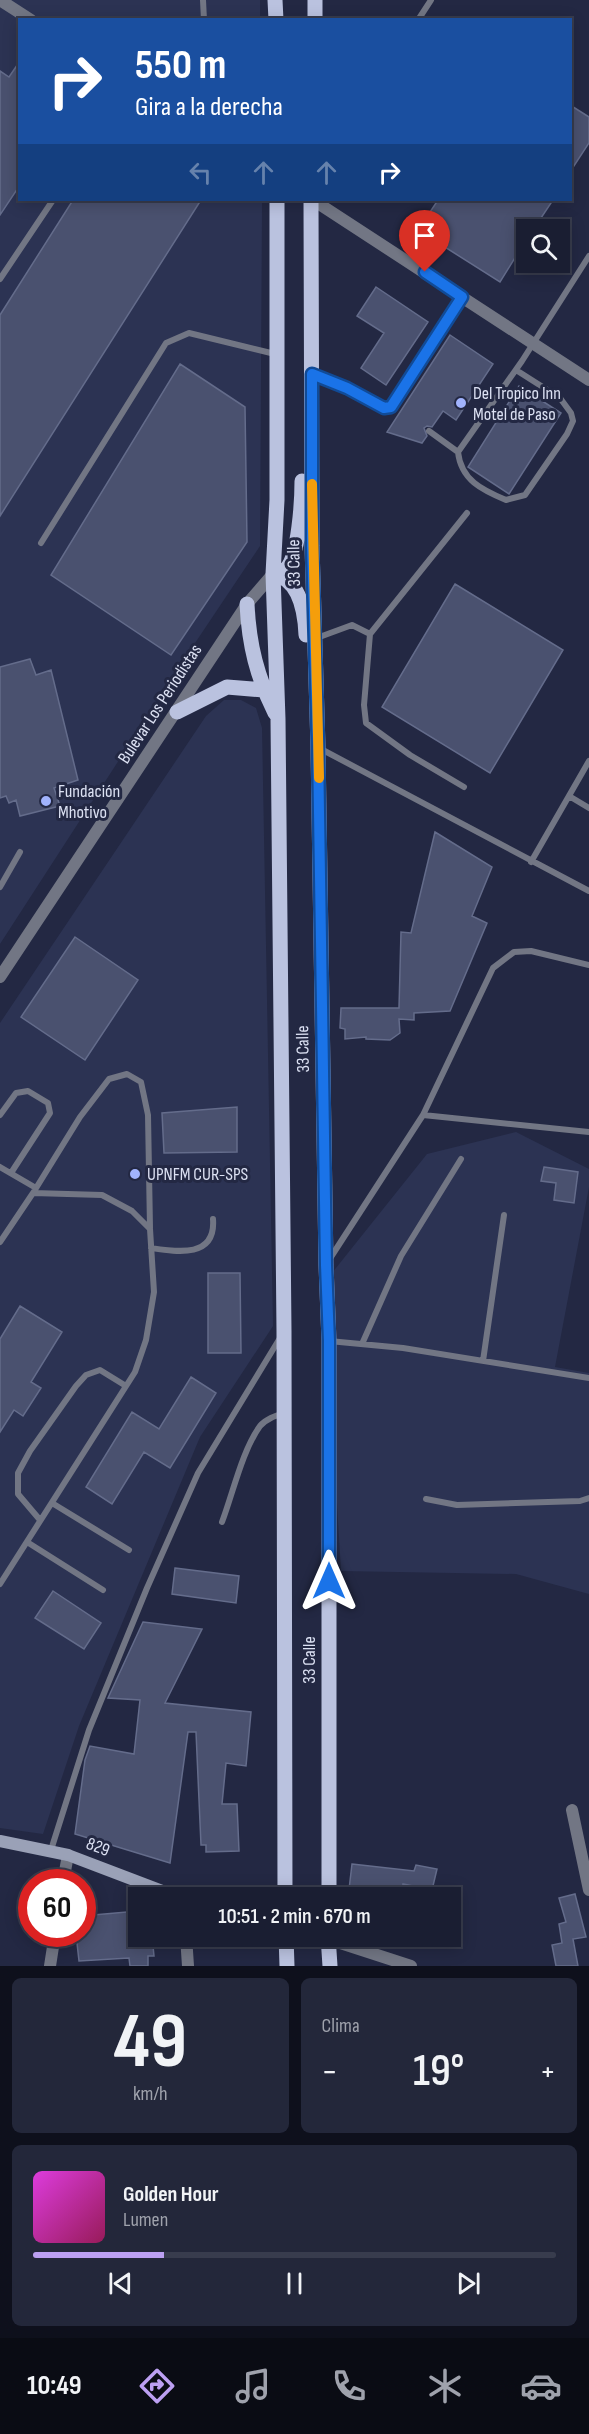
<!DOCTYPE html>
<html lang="es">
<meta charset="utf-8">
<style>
body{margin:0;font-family:"Sofia Sans Condensed",sans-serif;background:#23273a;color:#f1f3f6;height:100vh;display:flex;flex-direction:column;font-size:22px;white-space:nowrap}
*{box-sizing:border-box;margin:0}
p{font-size:20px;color:#9fa2ac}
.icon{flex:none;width:33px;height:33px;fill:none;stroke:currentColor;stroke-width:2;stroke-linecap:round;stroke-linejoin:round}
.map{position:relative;height:1966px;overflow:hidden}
.side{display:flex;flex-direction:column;gap:12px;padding:12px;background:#0e101c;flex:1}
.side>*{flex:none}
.guide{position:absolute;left:18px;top:18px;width:554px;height:183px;border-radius:0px;box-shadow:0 3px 15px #0003,0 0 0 2px #383c4d;background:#1a4fa0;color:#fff;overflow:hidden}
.controls{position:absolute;left:516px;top:219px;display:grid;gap:12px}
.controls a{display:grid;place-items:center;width:54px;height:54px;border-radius:0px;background:#1a1e32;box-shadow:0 3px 15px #0003,0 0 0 2px #383c4d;font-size:30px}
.speed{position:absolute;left:18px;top:1869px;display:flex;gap:12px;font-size:30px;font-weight:700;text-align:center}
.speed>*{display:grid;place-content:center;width:78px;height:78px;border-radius:50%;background:#1a1e32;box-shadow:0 3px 15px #0003,0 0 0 2px #383c4d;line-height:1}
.speed .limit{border:9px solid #d22;background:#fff;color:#111}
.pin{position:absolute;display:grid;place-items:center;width:51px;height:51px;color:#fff;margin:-62px -26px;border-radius:50% 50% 50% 0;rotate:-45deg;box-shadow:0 0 6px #0007}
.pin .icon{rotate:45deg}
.me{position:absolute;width:66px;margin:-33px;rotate:0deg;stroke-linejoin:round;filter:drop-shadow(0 0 4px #0008)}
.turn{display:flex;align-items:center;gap:21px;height:126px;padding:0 18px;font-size:27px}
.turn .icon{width:78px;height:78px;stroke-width:2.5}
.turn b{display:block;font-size:42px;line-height:51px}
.lanes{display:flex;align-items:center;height:57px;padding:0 18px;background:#0003;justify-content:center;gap:30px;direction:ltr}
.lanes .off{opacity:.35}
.big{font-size:45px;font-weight:600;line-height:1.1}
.side .tile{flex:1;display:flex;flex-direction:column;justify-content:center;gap:9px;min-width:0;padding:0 21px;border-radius:9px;background:#23273a}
.side .dial{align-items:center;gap:0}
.dial b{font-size:78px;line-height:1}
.song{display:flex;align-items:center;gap:18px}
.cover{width:72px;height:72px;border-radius:9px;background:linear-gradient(135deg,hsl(300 70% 55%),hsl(330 70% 35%))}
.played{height:6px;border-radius:3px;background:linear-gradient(90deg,#bca0f2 25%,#383c4d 25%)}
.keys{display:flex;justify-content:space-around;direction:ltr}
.heat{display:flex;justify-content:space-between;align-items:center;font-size:33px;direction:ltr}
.side .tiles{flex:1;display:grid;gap:12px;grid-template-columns:1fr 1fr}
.tile:last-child{grid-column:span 2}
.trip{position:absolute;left:128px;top:1887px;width:333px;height:60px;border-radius:0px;background:#1a1e32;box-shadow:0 3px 15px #0003,0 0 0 2px #383c4d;font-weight:600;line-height:60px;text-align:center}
.dock{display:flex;height:96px;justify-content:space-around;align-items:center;background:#0a0c14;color:#9fa2ac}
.dock .icon{width:42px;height:42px}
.dock .selected{color:#bca0f2}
.dock b{font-size:27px;color:#f1f3f6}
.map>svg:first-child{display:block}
.built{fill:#2c3353}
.building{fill:#4a516f;stroke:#646c8b;stroke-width:1.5}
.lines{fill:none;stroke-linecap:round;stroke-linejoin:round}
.lane{stroke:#727684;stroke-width:6}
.street{stroke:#727684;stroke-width:12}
.secondary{stroke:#9aa1b7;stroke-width:12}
.primary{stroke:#bac2df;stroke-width:15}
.route-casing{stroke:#114b97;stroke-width:15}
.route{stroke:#1a73e8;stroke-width:10}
.slow{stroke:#f59e0b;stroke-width:10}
.poi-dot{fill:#a1b3fd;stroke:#232843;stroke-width:2}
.labels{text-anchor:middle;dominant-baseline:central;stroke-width:6;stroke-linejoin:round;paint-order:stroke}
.poi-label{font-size:18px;fill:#dce1f3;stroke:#232843;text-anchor:start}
.street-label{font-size:18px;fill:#dce1f3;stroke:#232843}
</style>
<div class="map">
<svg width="589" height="1966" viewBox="0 0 589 1966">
<rect width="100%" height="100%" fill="#232843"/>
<path class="built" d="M0 0H260V19L20 20V200H262L260 546 185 658 0 944Z
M224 700H241L256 708 262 728 273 1326 200 1437 79 1726 43 1834 0 1828V1023L206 716Z
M516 1132 589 1169V1187L555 1367 589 1373V1594L516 1574 341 1571 324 1283 427 1154Z"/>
<path class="building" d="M20 61V185L0 215V71L9 77Z
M570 105 589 117V143L570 172Z
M73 200H201L0 516V315Z
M438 200H553L533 230H526V240L500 282 418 230Z
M376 287 428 322 386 385 361 368 384 333 357 316Z
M450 335 493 364 456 420 443 411 432 427 427 426 424 428 427 436 422 443 387 432Z
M180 364 245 407 247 542 171 655 51 575Z
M519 386 561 413 509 494 468 467Z
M455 584 563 650 490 773 382 707Z
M30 659 36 675 51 670 78 780 54 788 60 806 20 816 16 800 9 803 6 796 0 798V667Z
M435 832 492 867 472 916 487 923 450 1011 414 1013V1020L399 1019 400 1033 390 1040 366 1039V1037L345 1039V1029L340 1028 341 1008H399L401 932 411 933Z
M75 937 138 980 85 1060 21 1017Z
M237 1107V1152L164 1153 162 1113Z
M544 1167 578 1172 574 1203 554 1200 556 1183 541 1181Z
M208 1273H240L241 1353H208Z
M20 1306 62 1332 31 1382 41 1388 23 1416 14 1410 0 1432V1339Z
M191 1377 216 1393 170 1468 144 1452 112 1504 86 1487 132 1412 159 1429Z
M175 1568 239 1576 236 1603 172 1594Z
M53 1591 101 1623 84 1649 35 1618Z
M143 1622 202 1629 165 1703 251 1712 246 1766 226 1763 222 1804H237L239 1851 206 1852V1845H201L196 1732H188L170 1863 75 1834 85 1760 90 1746 134 1754 140 1700 108 1698Z
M352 1864 414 1871 416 1865 437 1869 432 1890 403 1884 401 1898H348Z
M575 1894 586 1937 573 1939 578 1966H556L552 1945 562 1943 559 1924 566 1922 559 1898Z
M138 1911V1936H152L154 1956H148V1966H130L129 1958 79 1961 76 1934H82V1916Z"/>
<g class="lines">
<path class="lane" d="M203 0 204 20
M418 20 431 0
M0 279 53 200
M516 370 560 398 571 413 573 421 567 434 525 495 506 500C482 490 461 480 458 452L522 361 589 256
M312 374 347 388 384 408 391 407 462 297
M429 431 458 452
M41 543 166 343 189 333 275 354
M370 634 467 513
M314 639 352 625 370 634 364 705 366 723 410 755 464 787
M319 748 589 891
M569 796 589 808
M531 862 589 761
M0 887 20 852
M0 1115 16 1093 28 1091 48 1103 50 1113 11 1173
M423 1115 589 1132
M0 1167 36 1188
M33 1193 80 1117 109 1079 127 1074 141 1082 148 1115 150 1228
M0 1242 33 1193 102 1195 132 1211 150 1229 154 1292 146 1340 135 1372 0 1584
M151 1248C178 1252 216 1258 213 1219
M329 1260 423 1115 493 968 514 952 531 951 589 965
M329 1341 403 1348 589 1378
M362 1344 401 1256 461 1159
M483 1361 504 1215
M426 1499 457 1505 580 1501 589 1498
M52 1503 129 1550
M40 1520 18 1494V1473L30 1451 76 1386 86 1375 100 1370 126 1386
M222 1522C233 1493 242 1451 260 1426 266 1419 275 1416 284 1413
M27 1542 103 1590
M51 1850 89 1730 147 1588 198 1473 280 1338"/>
<path class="street" d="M0 0 31 20
M313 200 589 380
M0 977 247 604 273 574
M572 1810 589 1890
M63 1882 68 1855
M186 1936 188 1966
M328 1939 411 1966
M50 1966 55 1934"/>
<path class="secondary" d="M0 1841 68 1855 181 1898"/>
<path class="primary" d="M275 0 276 20
M315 20V0
M277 200V500L273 574 278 719 284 1331 285 1898
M311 200 312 546 318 747 326 1265 329 1341V1898
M273 574C300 579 305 612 306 635
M273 574C278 573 283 573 286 569 299 557 302 499 302 481
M247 604C249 645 257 677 275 713
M177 712 227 687 264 690
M286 1936 287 1966
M328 1936 330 1966"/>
</g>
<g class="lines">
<defs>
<path id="route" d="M329 1581V1341L326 1265 318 747 312 546V374L347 388 384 408 391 407 462 297 425 272"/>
</defs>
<use href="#route" class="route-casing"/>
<use href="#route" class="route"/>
<path class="slow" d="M312 484 319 778"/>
</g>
<g class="poi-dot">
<circle cx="461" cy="403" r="6"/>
<circle cx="46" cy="801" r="6"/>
<circle cx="135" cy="1174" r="6"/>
</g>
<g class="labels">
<g class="poi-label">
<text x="473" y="393">Del Tropico Inn<tspan x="473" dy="21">Motel de Paso</tspan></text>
<text x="58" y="791">Fundación<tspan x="58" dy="21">Mhotivo</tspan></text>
<text x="147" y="1174">UPNFM CUR-SPS</text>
</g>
<g class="street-label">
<text transform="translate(294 563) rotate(-91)">33 Calle</text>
<text transform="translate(160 704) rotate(-57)">Bulevar Los Periodistas</text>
<text transform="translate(303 1049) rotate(-91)">33 Calle</text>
<text transform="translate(309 1660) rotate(-90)">33 Calle</text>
<text transform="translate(98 1847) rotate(21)">829</text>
</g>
</g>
</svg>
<div class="controls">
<a><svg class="icon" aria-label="search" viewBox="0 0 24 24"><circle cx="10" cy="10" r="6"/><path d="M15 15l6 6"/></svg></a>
</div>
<div class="speed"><div class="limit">60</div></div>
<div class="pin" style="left:425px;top:272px;background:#d93025"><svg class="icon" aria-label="arrive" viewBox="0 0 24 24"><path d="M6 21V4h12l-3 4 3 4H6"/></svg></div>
<svg class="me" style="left:329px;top:1581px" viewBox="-20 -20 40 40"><path d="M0-17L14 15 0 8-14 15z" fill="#1a73e8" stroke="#fff" stroke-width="4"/></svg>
<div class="trip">10:51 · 2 min · 670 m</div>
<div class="guide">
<div class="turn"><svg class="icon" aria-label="right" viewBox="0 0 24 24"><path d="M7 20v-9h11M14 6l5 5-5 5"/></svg><div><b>550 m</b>Gira a la derecha</div></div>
<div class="lanes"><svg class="icon off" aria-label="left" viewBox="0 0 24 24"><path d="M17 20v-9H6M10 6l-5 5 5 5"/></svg><svg class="icon off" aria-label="ahead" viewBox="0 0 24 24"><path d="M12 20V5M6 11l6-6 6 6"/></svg><svg class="icon off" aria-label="ahead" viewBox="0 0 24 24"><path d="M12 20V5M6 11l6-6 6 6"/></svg><svg class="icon" aria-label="right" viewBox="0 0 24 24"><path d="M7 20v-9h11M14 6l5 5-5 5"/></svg></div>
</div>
</div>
<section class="side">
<div class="tiles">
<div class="tile dial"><b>49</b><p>km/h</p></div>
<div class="tile"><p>Clima</p>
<div class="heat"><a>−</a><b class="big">19°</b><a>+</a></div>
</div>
<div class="tile">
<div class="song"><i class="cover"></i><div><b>Golden Hour</b><p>Lumen</p></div></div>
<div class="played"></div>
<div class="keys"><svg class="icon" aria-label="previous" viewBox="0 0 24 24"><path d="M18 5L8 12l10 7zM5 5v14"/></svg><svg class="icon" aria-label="pause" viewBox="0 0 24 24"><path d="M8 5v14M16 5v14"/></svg><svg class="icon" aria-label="next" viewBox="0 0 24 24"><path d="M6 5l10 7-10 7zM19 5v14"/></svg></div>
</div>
</div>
</section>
<nav class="dock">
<b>10:49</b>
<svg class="icon selected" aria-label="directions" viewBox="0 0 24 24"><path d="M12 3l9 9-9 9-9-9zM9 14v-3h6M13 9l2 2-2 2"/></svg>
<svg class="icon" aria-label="music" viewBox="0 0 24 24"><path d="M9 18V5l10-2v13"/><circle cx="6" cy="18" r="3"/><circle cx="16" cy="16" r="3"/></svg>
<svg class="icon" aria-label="phone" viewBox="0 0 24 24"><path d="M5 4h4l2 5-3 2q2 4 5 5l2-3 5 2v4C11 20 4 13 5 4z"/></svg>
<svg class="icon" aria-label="climate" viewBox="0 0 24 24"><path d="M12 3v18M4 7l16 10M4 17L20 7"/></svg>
<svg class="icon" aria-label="car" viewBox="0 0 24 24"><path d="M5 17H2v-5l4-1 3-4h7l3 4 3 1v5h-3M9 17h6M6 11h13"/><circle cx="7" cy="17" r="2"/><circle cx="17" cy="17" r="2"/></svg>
</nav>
